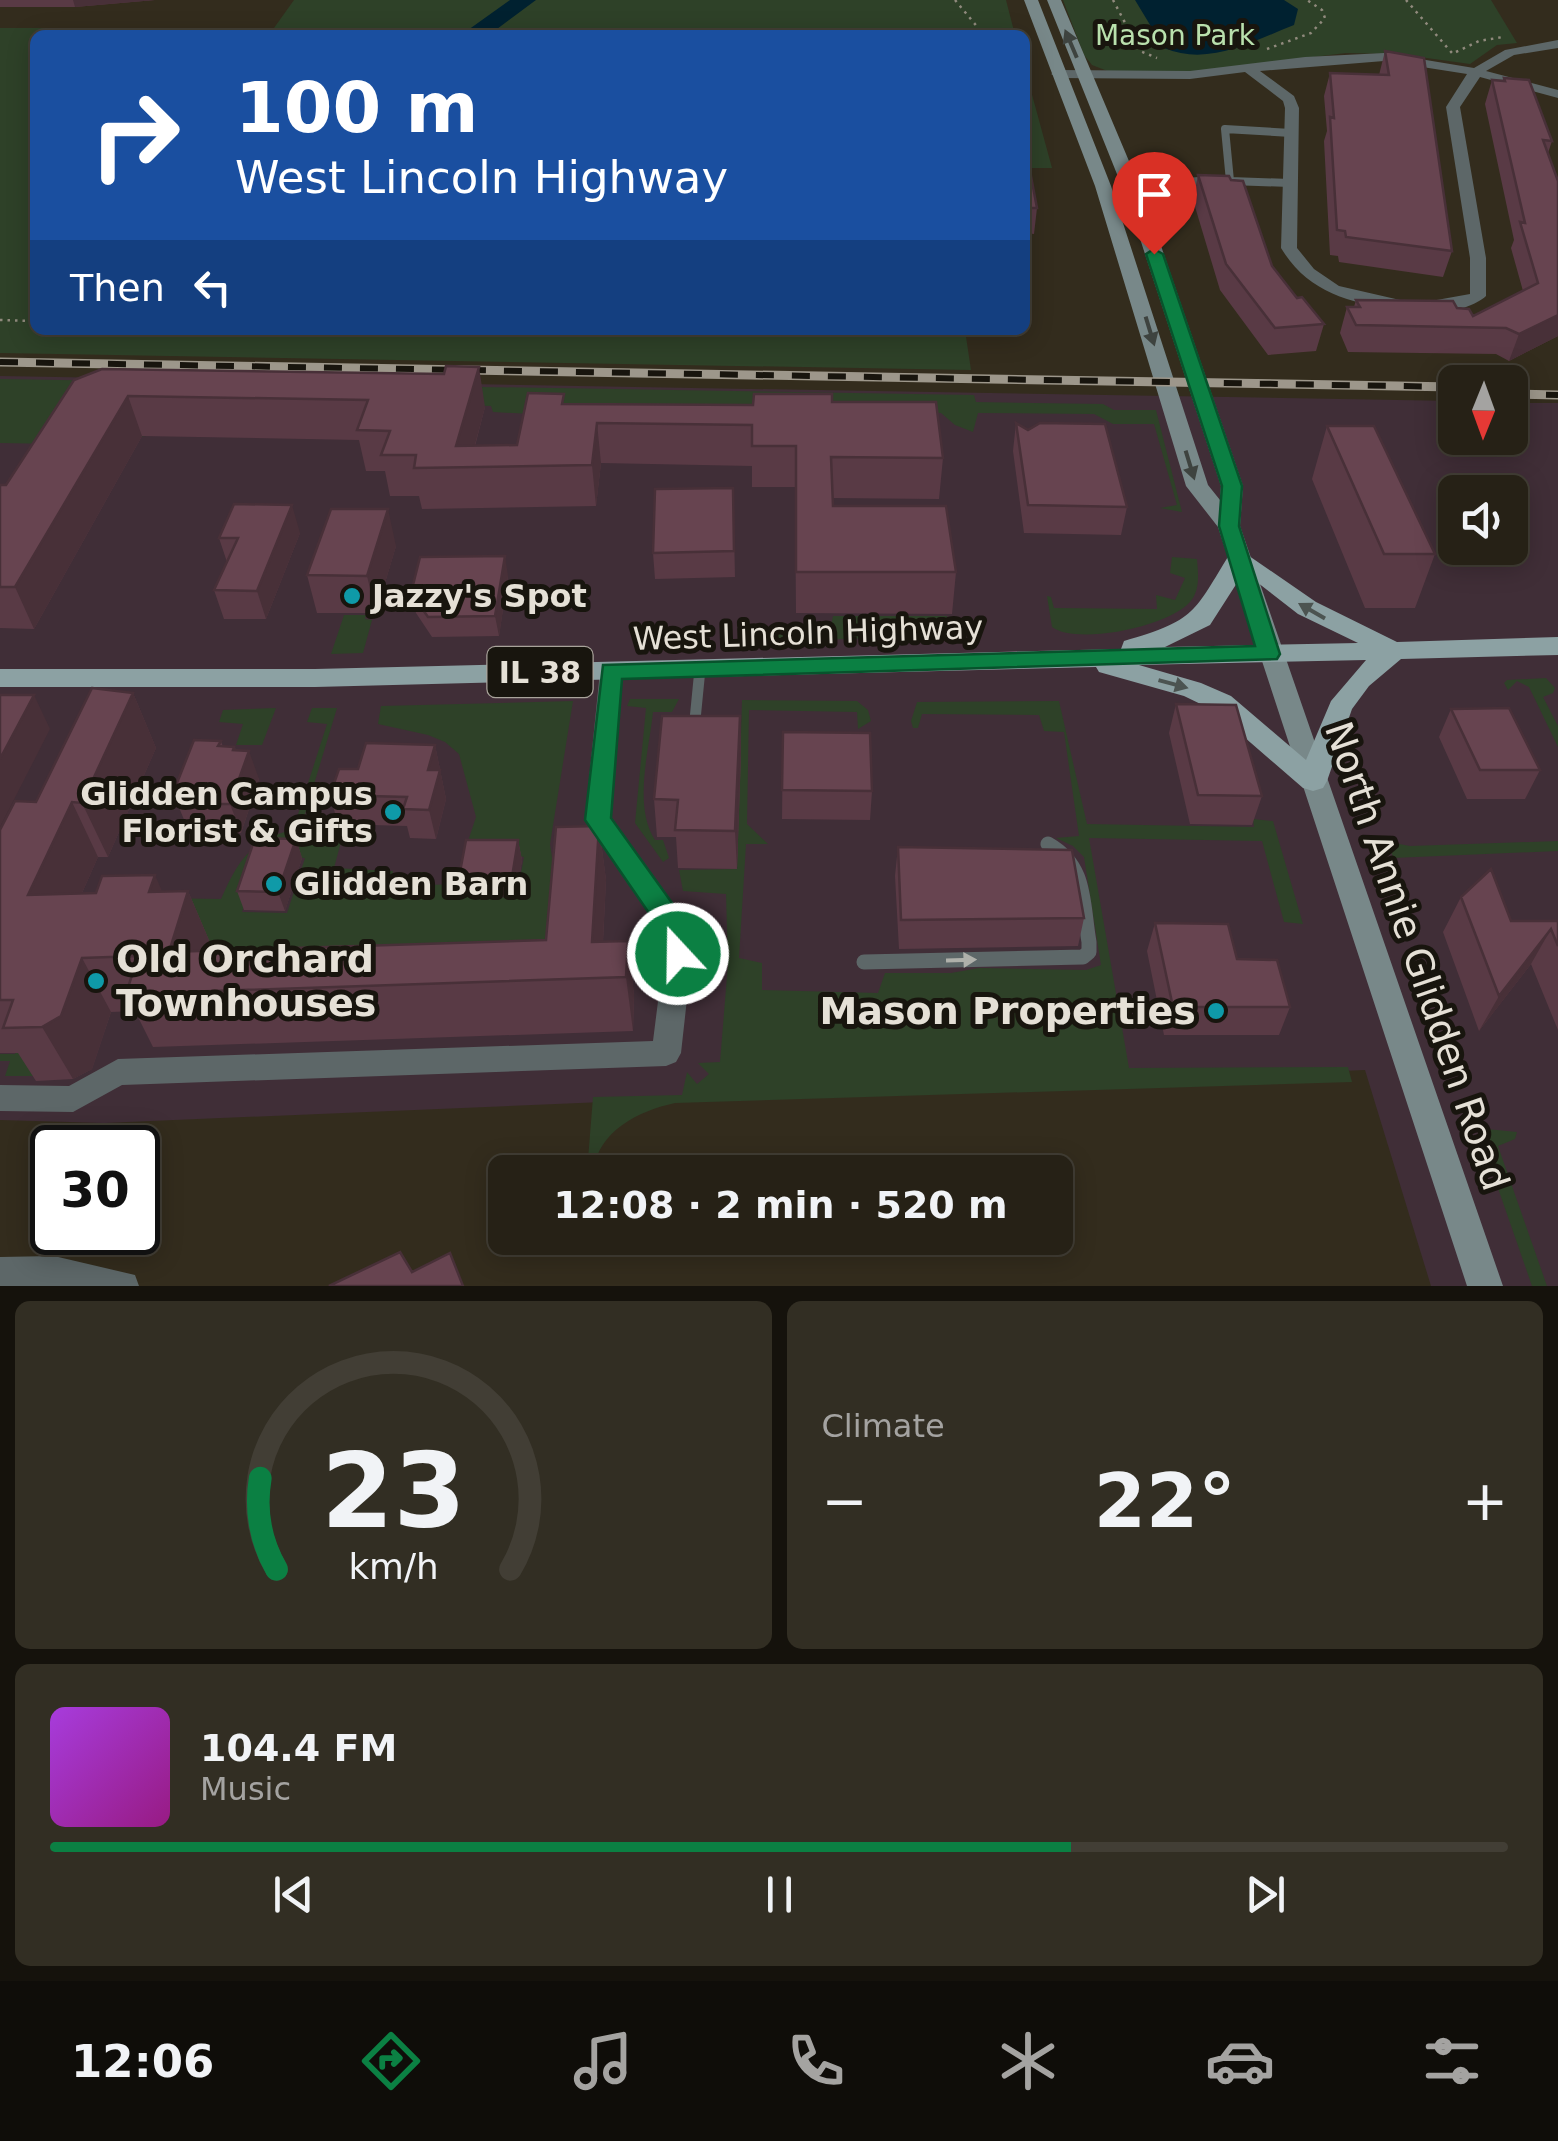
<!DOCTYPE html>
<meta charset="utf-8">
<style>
body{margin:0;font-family:"DejaVu Sans",sans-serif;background:#322e23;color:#f1f3f6;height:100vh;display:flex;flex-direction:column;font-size:38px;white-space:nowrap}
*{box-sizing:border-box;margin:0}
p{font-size:32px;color:#a4a3a1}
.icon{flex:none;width:55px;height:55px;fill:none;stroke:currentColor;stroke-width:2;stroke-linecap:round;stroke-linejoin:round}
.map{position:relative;height:1286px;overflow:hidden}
.sheet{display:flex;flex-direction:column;gap:15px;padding:15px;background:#15120c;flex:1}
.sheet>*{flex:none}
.top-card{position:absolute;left:30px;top:30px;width:1000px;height:305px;border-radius:15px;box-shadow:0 5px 25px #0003,0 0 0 2px #423e35;background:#1a4fa0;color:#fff;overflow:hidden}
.needle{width:65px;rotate:181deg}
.fabs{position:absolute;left:1438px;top:365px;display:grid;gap:20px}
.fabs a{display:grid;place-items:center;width:90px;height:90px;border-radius:15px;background:#262116;box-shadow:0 5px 25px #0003,0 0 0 2px #423e35;font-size:50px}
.speed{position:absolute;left:30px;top:1125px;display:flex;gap:20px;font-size:50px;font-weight:700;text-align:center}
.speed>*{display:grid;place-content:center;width:130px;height:130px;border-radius:50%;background:#262116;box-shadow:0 5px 25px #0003,0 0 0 2px #423e35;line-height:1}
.speed .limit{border:5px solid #111;border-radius:15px;background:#fff;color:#111}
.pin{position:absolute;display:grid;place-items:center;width:85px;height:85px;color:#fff;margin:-102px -42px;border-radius:50% 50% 50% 0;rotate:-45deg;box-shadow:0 0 10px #0007}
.pin .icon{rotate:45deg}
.me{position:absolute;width:110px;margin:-55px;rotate:339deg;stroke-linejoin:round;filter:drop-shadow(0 0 8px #0008)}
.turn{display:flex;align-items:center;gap:35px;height:210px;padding:0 40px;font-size:45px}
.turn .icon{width:130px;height:130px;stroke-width:2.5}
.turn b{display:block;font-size:70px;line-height:85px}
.then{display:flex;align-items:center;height:95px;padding:0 40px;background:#0003;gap:20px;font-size:38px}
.big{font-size:75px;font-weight:800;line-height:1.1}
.sheet .card{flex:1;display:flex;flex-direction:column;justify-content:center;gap:15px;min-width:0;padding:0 35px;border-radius:15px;background:#322e23}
.sheet .dial{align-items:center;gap:0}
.dial svg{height:260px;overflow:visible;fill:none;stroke:#423e35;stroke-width:7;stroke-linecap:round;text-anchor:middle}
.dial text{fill:#f1f3f6;stroke:none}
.song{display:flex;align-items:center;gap:30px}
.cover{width:120px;height:120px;border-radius:15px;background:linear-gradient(135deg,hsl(280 70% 55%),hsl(310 70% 35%))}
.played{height:10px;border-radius:5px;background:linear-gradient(90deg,#0b8043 70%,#423e35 70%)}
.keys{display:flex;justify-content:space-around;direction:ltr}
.heat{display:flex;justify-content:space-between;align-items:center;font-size:55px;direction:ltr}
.sheet .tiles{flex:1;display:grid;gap:15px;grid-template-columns:1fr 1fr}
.card:last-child{grid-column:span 2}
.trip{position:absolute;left:488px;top:1155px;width:585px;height:100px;border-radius:15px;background:#262116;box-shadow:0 5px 25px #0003,0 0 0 2px #423e35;font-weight:800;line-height:100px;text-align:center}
.tab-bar{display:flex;height:160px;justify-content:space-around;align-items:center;background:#0f0d09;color:#a4a3a1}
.tab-bar .icon{width:70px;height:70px}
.tab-bar .active{color:#0b8043}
.tab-bar b{font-size:45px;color:#f1f3f6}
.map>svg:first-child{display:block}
.commercial{fill:#402e37;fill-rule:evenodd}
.green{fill:#2e4128;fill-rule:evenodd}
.water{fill:#002130}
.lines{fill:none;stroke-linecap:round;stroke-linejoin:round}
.path{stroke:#908a7d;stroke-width:2.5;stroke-dasharray:2.5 5;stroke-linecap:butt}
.lane-far2{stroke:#5d6768;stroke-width:8}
.lane-far1{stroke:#5d6768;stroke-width:11}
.lane{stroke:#5d6768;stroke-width:15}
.street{fill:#5d6768;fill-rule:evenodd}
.secondary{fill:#788889;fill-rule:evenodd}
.primary{fill:#8ca1a3;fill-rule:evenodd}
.rail-casing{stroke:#9d978b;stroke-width:9}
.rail{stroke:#18150e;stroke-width:6;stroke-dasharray:18;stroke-linecap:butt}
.wall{fill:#593a45}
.shaded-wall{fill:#483038}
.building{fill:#674450;stroke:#483038;stroke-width:2.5}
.oneway{fill:#3e433f}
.oneway2{fill:#4c5451}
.oneway3{fill:#afb0aa}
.route{fill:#0b8043;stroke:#07532c;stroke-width:2.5}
.culture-dot{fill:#0f9aa8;stroke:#18150e;stroke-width:4}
.labels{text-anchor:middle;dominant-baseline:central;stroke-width:10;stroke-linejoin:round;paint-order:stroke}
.far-park-label{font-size:28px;fill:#b9e0ad;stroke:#18150e}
.shield{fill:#18150e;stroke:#a8a39a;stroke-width:2.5}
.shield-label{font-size:30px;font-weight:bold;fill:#e5e0d6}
.poi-label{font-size:32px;font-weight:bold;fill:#e5e0d6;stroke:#18150e;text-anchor:start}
.street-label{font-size:32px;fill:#e5e0d6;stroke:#18150e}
.near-street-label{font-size:38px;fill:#e5e0d6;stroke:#18150e}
.near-poi-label{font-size:38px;font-weight:bold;fill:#e5e0d6;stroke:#18150e;text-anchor:start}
</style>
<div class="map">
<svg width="1558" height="1286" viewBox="0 0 1558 1286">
<rect width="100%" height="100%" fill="#332c1d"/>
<path class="commercial" d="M0 376 1455 401V438H1510V403H1558V1286H1431L1365 1070 104 1123 0 1120ZM1455 492H1510V548H1455Z"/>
<path class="green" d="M294 0H1006L1015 35H35V330H965L971 370 0 353V28H274Z
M1063 0H1491L1517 43 1497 45 1470 64 1398 54 1346 53 1188 72H1110L1092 65 1084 55Z
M1025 69 1052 168H1025Z
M0 379 974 395 976 402 1103 404 1114 410H1156L1182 512 1160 508 1177 505 1154 424H1113L1094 414 978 413 973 432 955 425 941 413 848 409 531 414 493 412 491 406 453 405 438 410 56 444 0 443Z
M1172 557 1197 559C1198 572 1200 586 1193 598 1176 626 1077 646 1052 627L1047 596 1051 597 1054 608 1157 609 1156 595 1175 600 1185 578 1170 573Z
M344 615H366L365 619 372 620 363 653 331 654Z
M833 616H947L946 636 773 641 769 627 830 629Z
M1546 678 1555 688 1553 693 1543 697 1558 726V747L1529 687 1517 681 1508 690 1504 683 1507 680Z
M630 699H679L672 712H653C649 751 633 806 655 840H663L669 858 663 862 635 823 646 708 627 706Z
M742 700 857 701 868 710 871 721 858 729 857 712 749 710 747 824 768 844H746L739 958 762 963V990L878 993 885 973H951L979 968 1086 970 1101 965 1084 857 1073 846 1056 838 1079 836 1064 732 1044 731 1039 715 922 714 918 728H913L911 721 917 702 1059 701 1087 824 1254 827 1253 819 1273 821 1303 924 1284 922 1262 841 1089 838 1129 1068 1348 1067 1352 1082 675 1103C638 1111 598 1131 593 1172H587L593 1097 682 1095 687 1072 697 1084 709 1074 698 1063 720 1062 728 964 726 894 683 891 679 870 737 869Z
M573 701 550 844 554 872 546 982 201 994 215 943 175 945 35 1076H5L10 1061H0V1054H15L84 897 221 899C237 863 251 838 293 830L327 724 307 722 312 708H337L302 824 304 832 316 839 341 842 334 868 393 871 389 895H413L418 872H427L425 885 463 884 462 896 516 898 524 857 466 847 476 817 459 754 445 742 428 735 378 724 381 706ZM261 856 305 858 287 913 242 912Z
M276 708 262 745H236L243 724 219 722 223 710Z
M1558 841V851L1393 858 1389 842 1410 846Z
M1477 1128 1517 1132 1515 1139 1498 1146 1547 1286H1532Z"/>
<path class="water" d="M510 0H536L489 35H461Z
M1135 0H1284L1298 9 1294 25C1253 41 1209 67 1164 48Z"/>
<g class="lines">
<path class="path" d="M955 0 984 35
M1113 0 1140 51 1157 58
M1406 0 1452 53
M1267 49 1311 33 1325 18 1322 10 1307 0
M1456 52 1479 41 1503 37
M0 320 35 321"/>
<path class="lane-far2" d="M1230 181 1290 183
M1230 181 1225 129 1291 133
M1136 199 1162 184 1211 180"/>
<path class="lane-far1" d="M694 730 700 669"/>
<path class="lane" d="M864 962 1083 957 1089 952V942C1082 902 1087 866 1048 844"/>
<path class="street" d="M1558 40V48L1514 55 1486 71 1558 90V98L1480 77 1460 107 1486 258V296C1472 309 1433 319 1417 307L1420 303 1470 294V258L1446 107 1467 74 1384 61 1260 71 1294 96 1299 108 1297 248 1314 269 1339 286 1400 300 1403 304 1394 309C1346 302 1307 291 1281 248L1285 108 1283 101 1245 72 1190 79 1058 78 1051 74 1058 70 1190 71 1305 57 1384 53 1474 68 1505 50Z
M611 663 622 671 611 818 689 929 692 954 681 1053 676 1062 666 1066 122 1085 73 1112 0 1111V1085L69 1086 118 1059 653 1041 664 954 662 932 585 820 600 671Z
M54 1256 135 1275 139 1286H0V1257Z"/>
<path class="secondary" d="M1024 0H1038L1111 186 1208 485 1220 500 1221 486 1127 199 1047 0H1061L1145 199 1243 486 1240 526 1503 1286H1467L1218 527 1186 486 1095 186Z"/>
<path class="primary" d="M1239 549 1316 602 1397 642 1558 637V655L1401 659 1369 686 1352 709 1327 781 1323 788 1313 791 1303 788 1213 710 1184 696 1099 672 1096 667 315 687H0V669H315L1121 649 1124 641C1197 620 1193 613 1231 552ZM1244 572 1298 614 1358 643 1165 647 1210 625ZM1366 660 1331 701 1306 760 1231 696 1201 683 1139 665Z"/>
<defs>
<path id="rail" d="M0 362 1455 387
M1510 394 1558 395"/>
</defs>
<use href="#rail" class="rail-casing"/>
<use href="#rail" class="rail"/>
</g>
<path class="wall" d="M0 0H155L75 7H0Z
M1385 51 1452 251 1443 277 1339 262 1338 256 1330 255 1324 141 1327 131 1324 96 1330 73 1379 75Z
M1504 78 1552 141 1548 153 1558 336 1509 361 1496 354 1348 352 1340 333 1347 307H1354L1356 300 1457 308 1473 316 1523 291 1511 248 1514 240 1485 104 1492 80 1502 81Z
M1025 171 1037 208 1034 234 1025 233Z
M1198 175 1297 298 1324 324 1316 351 1268 355 1220 290 1193 200Z
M74 380 485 407 475 446 517 445 565 404 753 405 832 402 943 458 939 499 832 498 833 506 956 572 952 614 796 613 795 487H752V466L601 463 596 506 422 509 419 496H390L385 471H366L359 440 142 436 34 629 0 628V485H6Z
M1016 423 1127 507 1121 535 1024 533 1013 451Z
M1327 426 1435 554 1415 608H1365L1312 479Z
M733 488 735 577 655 579 653 553Z
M300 533 266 619H224L214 590 227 562 219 538Z
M396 546 376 613H317L307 575Z
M508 576 499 636 432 637 416 613 411 593Z
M133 693 156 748 108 857H98L82 893 188 891 211 945 210 951 546 940 599 826 606 880 603 942 628 941 634 995 633 1031 153 1047 135 1011 111 1012 92 1069 73 1079 36 1081 18 1053H0V830L36 802Z
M1176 704 1262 796 1252 825 1190 824 1169 733Z
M1451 709 1540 770 1525 799H1467L1439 737Z
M740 716 741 754 737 869 678 868 676 837H657L654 799Z
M783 732 872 791 870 820 782 819Z
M221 741 223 747H234L259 779 241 833 216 832 212 822H185L173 793Z
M435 745 446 799 436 839 410 838 407 826 338 824 330 795 358 769Z
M296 839 302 858 285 911 244 910 237 891Z
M518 840 522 860 516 896H463L459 877Z
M898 847 1084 918 1078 946 899 949 895 876Z
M1461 897 1511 921H1558V1030L1531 964 1479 1031 1443 932Z
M1155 923 1237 959 1290 1007 1279 1035H1164L1147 951Z"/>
<path class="shaded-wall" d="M73 0H155L75 7Z
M1558 315V336L1509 361 1519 334Z
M479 367 485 407 469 467 456 446Z
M128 396 142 436 34 629 15 587Z
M597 423 601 463 596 506 592 465Z
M292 505 300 533 266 619 257 591Z
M388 509 396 546 376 613 367 576Z
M505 556 508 576 499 636 495 616Z
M133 693 156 748 108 857 82 803Z
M34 695 50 729 0 827V759Z
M740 716 741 754 737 869 735 831Z
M435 745 446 799 436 839 429 810 428 770Z
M234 747 242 770 249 751 259 779 241 833 230 804Z
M72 802 98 857 57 949 28 895Z
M599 826 606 880 601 978 592 942Z
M296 839 302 858 285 911 278 892Z
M518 840 522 860 516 896 512 877Z
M155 875 177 926 188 891 211 945 198 991 169 952 149 892Z
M1551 929 1531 964 1479 1031 1499 996Z
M628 941 634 995 633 1031 626 977Z
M82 958 111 1012 92 1069 73 1079 42 1027Z"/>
<path class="building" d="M1385 51 1424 58 1452 251 1346 237 1345 231 1337 230 1330 117 1334 118 1330 73 1389 75Z
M1504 78 1529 80 1552 141 1543 140 1558 181V315L1519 334 1506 328 1356 325 1347 307H1360L1356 300 1453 301 1457 308 1469 309 1473 316 1538 283 1520 222 1525 223 1492 80 1505 81Z
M1025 171H1030L1037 208H1025Z
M1198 175 1229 176 1231 180 1243 181 1272 266 1297 298 1302 297 1324 324 1275 328 1226 264Z
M446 366 479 367 456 446 517 445 528 393 564 394 562 404 753 405 754 394H832V402H936L943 458 831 457 833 506H946L956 572H796V446H752V425L597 423 592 465 414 468 416 455H381L390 431 357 430 368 400 128 396 15 587H0V485H6L74 380 102 369 444 374Z
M1016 423 1028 430 1040 423 1105 424 1127 507 1028 505Z
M1327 426H1374L1435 554H1384Z
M733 488 734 551 653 553 655 489Z
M234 504 292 505 257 591 214 590 238 538H219Z
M331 509H388L367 576 307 575Z
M505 556 495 616 428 617 411 593 420 557Z
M92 688 133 693 82 803 72 802 28 895 96 893 102 876 155 875 149 892 188 891 169 952 546 940 556 827 599 826 592 942 628 941 626 977 126 994 138 956 82 958 61 1016 42 1027 3 1028 13 1000H0V830L15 801 36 802Z
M0 695H34L0 759Z
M1176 704 1236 705 1262 796 1198 795Z
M1509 708 1540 770H1480L1451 709Z
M662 716H740L735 831 675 830 678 800 654 799Z
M783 732 870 733 872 791 782 790Z
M194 740 221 741 218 746 234 747 233 750 249 751 230 804H205L209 793H173Z
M366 743 435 745 428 770H440L429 810 403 809 407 797 330 795 339 769H358Z
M255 838 296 839 278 892 237 891Z
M466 840H518L512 877H459Z
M898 847 1072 850 1084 918 901 920Z
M1491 869 1511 921H1558V946L1551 929 1499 996 1461 897Z
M1155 923 1228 924 1237 959 1277 960 1290 1007H1173Z
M400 1252 412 1272 450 1253 463 1286H329Z"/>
<defs><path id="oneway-solid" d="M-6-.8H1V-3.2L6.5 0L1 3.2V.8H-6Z" transform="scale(2.5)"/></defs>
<g class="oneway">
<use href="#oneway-solid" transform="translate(1071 44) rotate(-113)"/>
<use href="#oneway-solid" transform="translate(1150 331) rotate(73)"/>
<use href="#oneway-solid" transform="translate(1190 465) rotate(73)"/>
</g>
<g class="oneway2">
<use href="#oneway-solid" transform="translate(1312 611) rotate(-150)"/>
<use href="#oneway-solid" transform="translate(1173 684) rotate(15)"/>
</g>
<use class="oneway3" href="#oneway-solid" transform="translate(961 960) rotate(-2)"/>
<path class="route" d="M1154 249 1163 254 1242 486 1239 526 1280 654 1277 659 622 679 611 818 685 921 692 954 688 962 678 966 668 962 662 932 585 820 603 665 1255 646 1219 526 1222 486 1146 254Z"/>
<g class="culture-dot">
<circle cx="352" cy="596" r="10"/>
<circle cx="393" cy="812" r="10"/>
<circle cx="274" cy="884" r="10"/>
<circle cx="96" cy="981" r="10"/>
<circle cx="1216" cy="1011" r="10"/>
</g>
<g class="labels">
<g class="far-park-label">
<text x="1175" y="35">Mason Park</text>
</g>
<rect class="shield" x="487.5" y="647" width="105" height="50" rx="8"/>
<g class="shield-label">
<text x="540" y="672">IL 38</text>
</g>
<g class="poi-label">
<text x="372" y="596">Jazzy's Spot</text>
<text x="373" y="794" text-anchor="end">Glidden Campus<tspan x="373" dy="37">Florist &amp; Gifts</tspan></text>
<text x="294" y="884">Glidden Barn</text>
</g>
<g class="street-label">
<text transform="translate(808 633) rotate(-2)">West Lincoln Highway</text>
</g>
<g class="near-street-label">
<text transform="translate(1417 956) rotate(71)">North Annie Glidden Road</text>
</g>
<g class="near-poi-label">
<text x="116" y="959">Old Orchard<tspan x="116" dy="44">Townhouses</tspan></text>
<text x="1196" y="1011" text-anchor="end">Mason Properties</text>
</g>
</g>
</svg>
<div class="fabs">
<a><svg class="needle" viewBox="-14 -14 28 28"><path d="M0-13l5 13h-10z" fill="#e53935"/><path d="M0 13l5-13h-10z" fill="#a4a3a1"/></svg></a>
<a><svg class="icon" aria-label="sound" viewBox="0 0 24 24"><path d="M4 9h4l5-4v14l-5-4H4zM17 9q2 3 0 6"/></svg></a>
</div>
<div class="speed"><div class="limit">30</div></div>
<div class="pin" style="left:1154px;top:254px;background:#d93025"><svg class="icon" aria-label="arrive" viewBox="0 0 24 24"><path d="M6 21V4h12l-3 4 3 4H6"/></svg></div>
<svg class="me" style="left:678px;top:954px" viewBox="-20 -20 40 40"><circle r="17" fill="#0b8043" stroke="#fff" stroke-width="3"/><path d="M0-11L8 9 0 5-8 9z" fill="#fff"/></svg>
<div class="trip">12:08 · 2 min · 520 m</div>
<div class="top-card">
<div class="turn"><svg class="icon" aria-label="right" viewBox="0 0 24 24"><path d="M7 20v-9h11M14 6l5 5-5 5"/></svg><div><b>100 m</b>West Lincoln Highway</div></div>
<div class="then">Then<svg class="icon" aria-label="left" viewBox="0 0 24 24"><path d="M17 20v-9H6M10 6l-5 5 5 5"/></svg></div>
</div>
</div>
<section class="sheet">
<div class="tiles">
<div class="card dial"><svg viewBox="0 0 100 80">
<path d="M14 69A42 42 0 1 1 86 69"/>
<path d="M14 69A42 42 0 0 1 9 41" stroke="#0b8043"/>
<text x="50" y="56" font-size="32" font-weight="700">23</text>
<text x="50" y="72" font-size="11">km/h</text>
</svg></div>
<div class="card"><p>Climate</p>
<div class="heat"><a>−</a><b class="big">22°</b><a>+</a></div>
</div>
<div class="card">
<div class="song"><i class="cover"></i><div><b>104.4 FM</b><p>Music</p></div></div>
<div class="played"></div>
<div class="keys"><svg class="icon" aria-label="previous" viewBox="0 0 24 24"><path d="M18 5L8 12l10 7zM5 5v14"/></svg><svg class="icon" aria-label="pause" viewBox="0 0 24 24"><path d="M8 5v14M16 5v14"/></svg><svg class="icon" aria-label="next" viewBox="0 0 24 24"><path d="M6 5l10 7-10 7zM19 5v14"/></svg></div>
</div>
</div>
</section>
<nav class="tab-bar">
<b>12:06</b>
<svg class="icon active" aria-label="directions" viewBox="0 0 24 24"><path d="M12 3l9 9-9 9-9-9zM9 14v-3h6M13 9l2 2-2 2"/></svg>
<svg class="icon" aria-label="music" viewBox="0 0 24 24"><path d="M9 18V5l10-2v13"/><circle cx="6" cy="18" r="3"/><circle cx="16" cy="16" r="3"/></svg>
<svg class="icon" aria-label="phone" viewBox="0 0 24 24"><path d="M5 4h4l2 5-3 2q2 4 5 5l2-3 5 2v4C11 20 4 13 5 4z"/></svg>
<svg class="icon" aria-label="climate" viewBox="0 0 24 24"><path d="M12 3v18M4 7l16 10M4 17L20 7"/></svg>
<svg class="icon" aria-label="car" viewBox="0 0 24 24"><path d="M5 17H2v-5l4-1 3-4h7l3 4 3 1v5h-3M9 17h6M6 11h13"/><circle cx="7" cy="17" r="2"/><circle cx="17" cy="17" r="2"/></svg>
<svg class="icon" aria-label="filters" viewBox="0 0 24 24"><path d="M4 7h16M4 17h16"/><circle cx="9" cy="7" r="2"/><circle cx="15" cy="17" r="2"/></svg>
</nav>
